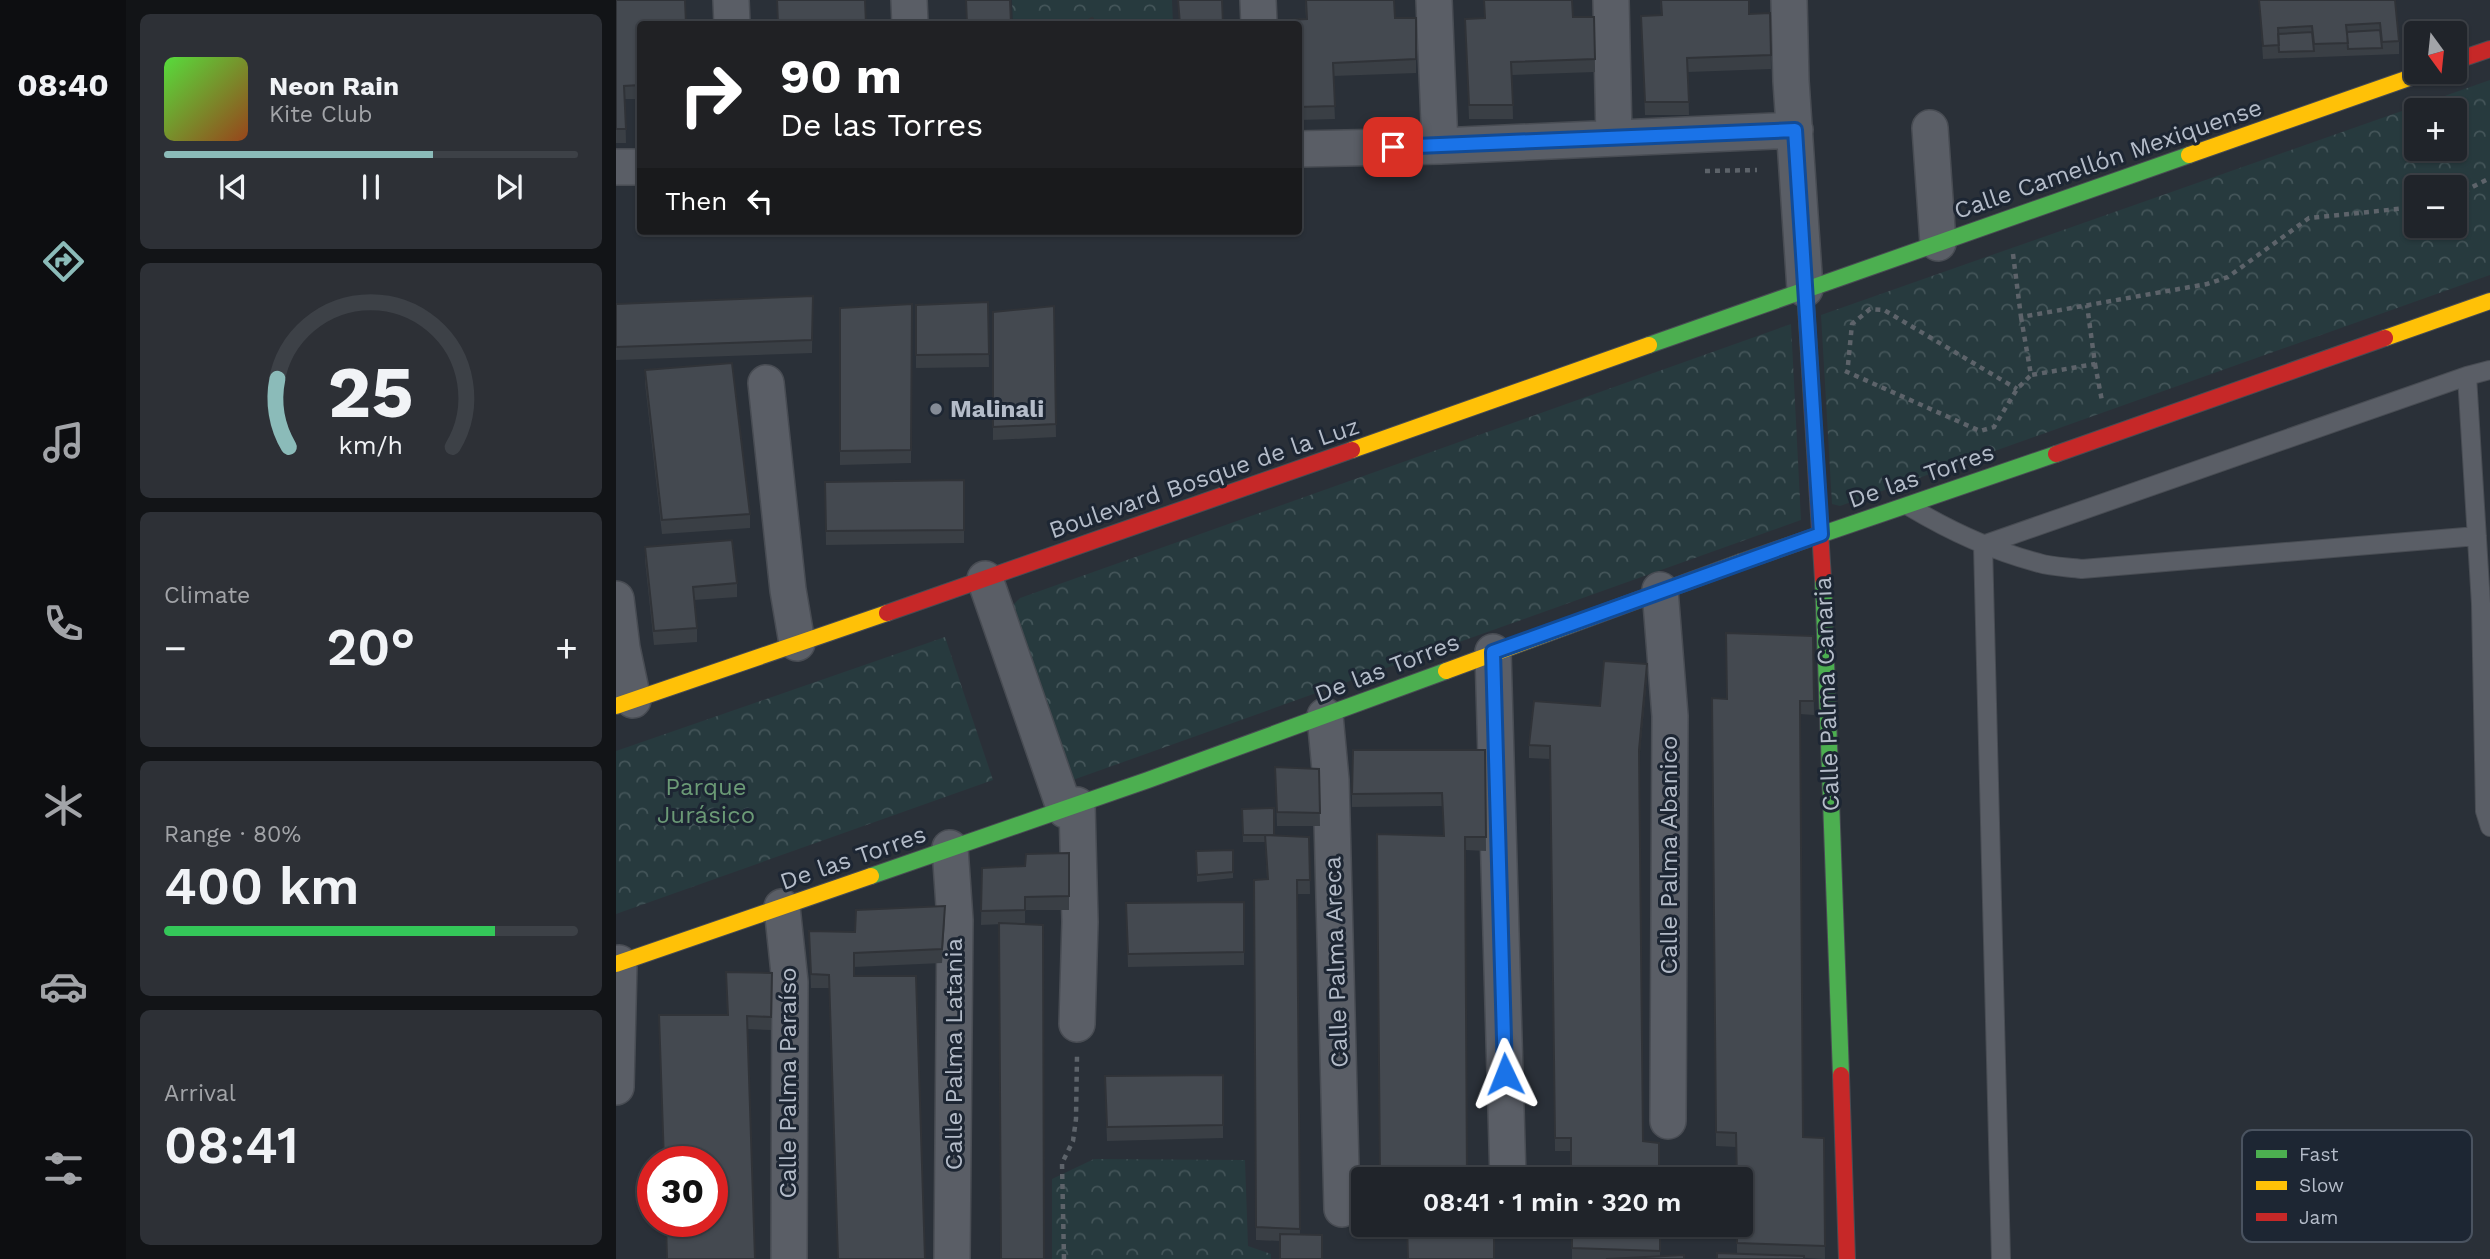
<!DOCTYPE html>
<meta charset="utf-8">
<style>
body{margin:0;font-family:"Work Sans",sans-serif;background:#2d3036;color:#f1f3f6;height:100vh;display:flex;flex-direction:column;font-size:26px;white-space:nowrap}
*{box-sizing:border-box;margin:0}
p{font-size:23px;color:#a2a4a8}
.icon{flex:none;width:38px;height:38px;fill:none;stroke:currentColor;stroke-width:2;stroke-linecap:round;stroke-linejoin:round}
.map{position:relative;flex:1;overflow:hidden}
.details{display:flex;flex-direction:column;gap:14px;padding:14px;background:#121417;width:490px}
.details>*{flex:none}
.guide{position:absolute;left:21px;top:21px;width:665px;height:214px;border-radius:7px;box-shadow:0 2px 5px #0004,0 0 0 2px #3d4147;background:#202124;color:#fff;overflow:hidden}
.needle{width:46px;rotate:165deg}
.tools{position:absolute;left:1788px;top:21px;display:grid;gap:14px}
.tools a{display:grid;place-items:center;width:63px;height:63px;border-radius:7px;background:#20242a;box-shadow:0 2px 5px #0004,0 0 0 2px #3d4147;font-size:35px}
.speed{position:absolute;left:21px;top:1146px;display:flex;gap:14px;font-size:35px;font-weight:700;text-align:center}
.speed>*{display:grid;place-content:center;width:91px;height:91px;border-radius:50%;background:#20242a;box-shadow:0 2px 5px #0004,0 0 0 2px #3d4147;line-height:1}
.speed .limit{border:10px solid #d22;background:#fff;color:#111}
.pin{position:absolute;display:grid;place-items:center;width:60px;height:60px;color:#fff;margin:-30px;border-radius:14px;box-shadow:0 4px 10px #0006}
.me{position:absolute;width:77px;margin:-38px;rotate:358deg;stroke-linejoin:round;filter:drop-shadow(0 0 5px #0008)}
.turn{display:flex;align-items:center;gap:24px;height:147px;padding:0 28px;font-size:32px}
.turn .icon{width:91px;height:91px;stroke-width:2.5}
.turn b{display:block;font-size:49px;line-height:60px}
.then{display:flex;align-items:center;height:66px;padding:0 28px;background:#0003;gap:14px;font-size:26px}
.big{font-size:52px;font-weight:600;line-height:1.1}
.details .card{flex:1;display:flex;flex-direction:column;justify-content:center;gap:10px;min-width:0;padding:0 24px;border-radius:10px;background:#2d3036}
.details .dial{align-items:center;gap:0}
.dial svg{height:182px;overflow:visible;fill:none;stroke:#3d4147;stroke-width:7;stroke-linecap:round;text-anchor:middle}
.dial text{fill:#f1f3f6;stroke:none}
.song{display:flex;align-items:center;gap:21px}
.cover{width:84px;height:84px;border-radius:10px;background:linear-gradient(135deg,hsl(110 70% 55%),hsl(20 70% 35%))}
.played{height:7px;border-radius:4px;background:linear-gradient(90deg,#8bbbb9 65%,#3d4147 65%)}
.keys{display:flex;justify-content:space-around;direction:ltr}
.heat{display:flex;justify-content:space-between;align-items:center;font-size:38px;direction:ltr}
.charge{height:10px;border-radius:5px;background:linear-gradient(90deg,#34c759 80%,#3d4147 0)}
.trip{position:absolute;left:735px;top:1167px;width:402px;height:70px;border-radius:7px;background:#20242a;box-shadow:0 2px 5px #0004,0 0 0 2px #3d4147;font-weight:600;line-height:70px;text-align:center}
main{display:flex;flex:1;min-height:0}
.menu{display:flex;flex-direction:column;width:126px;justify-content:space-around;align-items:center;background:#0d0e11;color:#a2a4a8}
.menu .icon{width:49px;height:49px}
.menu .current{color:#8bbbb9}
.menu b{font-size:32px;color:#f1f3f6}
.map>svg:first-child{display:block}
.park{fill:url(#park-crowns);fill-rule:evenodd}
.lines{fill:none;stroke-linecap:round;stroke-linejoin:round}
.lane-casing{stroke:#484c53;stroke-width:20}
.street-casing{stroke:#484c53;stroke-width:38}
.fast-casing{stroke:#484c53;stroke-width:18}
.slow-casing{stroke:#484c53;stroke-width:18}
.jam-casing{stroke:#484c53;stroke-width:18}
.path{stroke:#5d636a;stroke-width:4.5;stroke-dasharray:5 5;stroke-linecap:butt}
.lane{stroke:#5a5e66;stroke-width:18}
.street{stroke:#5a5e66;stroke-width:35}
.fast{stroke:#4caf50;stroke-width:16}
.slow{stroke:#ffc107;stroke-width:16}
.jam{stroke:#c62828;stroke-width:16}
.wall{fill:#3a3f45}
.shaded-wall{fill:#303338}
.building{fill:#444950;stroke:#303338;stroke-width:2}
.route-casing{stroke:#114b97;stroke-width:18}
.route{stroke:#1a73e8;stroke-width:12}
.poi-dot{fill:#848b96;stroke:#1d2633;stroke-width:2.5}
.labels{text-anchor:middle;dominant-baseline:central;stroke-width:6;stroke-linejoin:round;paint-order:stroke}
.street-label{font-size:24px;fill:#b4bcc9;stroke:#1d2633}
.poi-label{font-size:24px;font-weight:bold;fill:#b4bcc9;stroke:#1d2633;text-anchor:start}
.park-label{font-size:24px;fill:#6b9a76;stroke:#1d2633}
.key{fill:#1d2633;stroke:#4a5360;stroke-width:2}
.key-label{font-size:19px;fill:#b4bcc9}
</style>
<main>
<nav class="menu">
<b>08:40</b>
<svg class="icon current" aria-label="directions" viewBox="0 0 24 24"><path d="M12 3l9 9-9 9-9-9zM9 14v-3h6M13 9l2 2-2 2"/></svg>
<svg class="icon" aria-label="music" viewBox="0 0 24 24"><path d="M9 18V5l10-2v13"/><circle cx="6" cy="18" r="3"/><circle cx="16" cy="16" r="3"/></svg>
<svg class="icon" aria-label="phone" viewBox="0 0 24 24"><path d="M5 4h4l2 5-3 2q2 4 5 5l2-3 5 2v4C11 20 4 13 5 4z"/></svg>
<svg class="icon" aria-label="climate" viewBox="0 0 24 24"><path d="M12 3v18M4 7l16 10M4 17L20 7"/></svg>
<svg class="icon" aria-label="car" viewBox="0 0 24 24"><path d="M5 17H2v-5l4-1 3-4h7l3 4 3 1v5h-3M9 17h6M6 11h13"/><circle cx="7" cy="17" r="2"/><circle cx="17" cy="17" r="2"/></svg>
<svg class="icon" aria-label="filters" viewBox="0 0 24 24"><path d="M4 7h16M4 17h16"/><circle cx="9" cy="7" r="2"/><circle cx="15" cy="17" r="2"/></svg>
</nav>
<section class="details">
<div class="card">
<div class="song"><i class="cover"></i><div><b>Neon Rain</b><p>Kite Club</p></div></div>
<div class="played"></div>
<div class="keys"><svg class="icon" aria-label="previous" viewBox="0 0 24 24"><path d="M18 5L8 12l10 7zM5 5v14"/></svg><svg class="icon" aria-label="pause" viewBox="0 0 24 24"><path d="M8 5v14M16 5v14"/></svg><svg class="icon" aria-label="next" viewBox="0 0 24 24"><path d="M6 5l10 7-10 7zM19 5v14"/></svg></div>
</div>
<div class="card dial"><svg viewBox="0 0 100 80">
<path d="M14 69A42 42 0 1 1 86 69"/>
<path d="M14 69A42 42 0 0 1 9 39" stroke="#8bbbb9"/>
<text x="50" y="56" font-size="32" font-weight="700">25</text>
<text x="50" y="72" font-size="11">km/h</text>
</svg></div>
<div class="card"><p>Climate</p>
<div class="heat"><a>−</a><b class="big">20°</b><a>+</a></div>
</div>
<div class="card"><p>Range · 80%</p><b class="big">400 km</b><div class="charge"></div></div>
<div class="card"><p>Arrival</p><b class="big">08:41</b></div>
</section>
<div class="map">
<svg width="1874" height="1259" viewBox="0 0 1874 1259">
<defs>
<pattern id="park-crowns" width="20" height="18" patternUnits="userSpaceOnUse" patternTransform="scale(1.75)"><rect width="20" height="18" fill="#273a3e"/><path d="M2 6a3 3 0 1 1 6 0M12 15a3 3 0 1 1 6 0" fill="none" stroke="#445559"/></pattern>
</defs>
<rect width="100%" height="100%" fill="#2a3038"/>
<path class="park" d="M396 0H556L557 24H397Z
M1874 80V275L1224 506 1216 504 1205 315ZM1801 110H1839V149H1801ZM1801 187H1839V226H1801Z
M1175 324 1185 520 454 781 392 610 404 598Z
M329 637 377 780 0 914V751Z
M478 1159 629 1160 632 1246 655 1254V1259H436V1179Z"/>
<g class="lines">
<defs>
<path id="lane" d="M1851 376 1865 604 1869 811 1874 827
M1294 507C1334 531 1377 551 1423 563 1437 567 1452 567 1466 569L1861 536
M1367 545 1385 1259
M1367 545 1851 376 1874 370"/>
<path id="street" d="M115 0 116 24
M293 0 294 24
M642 0 643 24
M818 0 824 146
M995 0 998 138
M1173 0 1175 81 1189 289
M1314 128 1322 243
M682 149 824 146 1179 130
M0 167H24
M150 383 172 590 181 643
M369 579 449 810
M1044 590 1054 716 1052 1121
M0 599 6 648 17 700
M877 652 892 1180
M709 716 715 780 726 1209
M461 805 464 922 461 1024
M334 848 339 920 336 1259
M166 907 174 982 173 1259
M0 1087 3 963"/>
<path id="fast" d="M1033 345 1573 155
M1125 562 1440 454
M1207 579 1225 1075
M255 876 532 780 830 671"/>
<path id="slow" d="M1573 155 1810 72
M1769 338 1874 301
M736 450 1033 345
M830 671 1125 562
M0 706 271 613
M0 964 255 876"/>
<path id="jam" d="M1839 61 1874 49
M1189 289 1207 579
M1440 454 1769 338
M271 613 736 450
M1225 1075 1231 1259"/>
</defs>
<use href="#lane" class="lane-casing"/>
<use href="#street" class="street-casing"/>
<use href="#fast" class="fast-casing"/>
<use href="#slow" class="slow-casing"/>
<use href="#jam" class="jam-casing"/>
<path class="path" d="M1089 171 1141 170
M1839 196 1874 178
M1397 254 1405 317 1591 284 1612 277 1693 218 1801 207
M1405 317 1415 375 1479 364 1471 305
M1479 364 1486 401
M1232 365 1236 324 1254 309 1268 310 1401 389
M1229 371 1364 431 1378 427 1401 389 1415 375
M448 1259 446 1163 457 1141 460 1119 461 1056"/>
<use href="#lane" class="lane"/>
<use href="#street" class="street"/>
<use href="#fast" class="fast"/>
<use href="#slow" class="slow"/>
<use href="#jam" class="jam"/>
</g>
<path class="wall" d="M0 0 24 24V99H9L10 143H0Z
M689 0H778L779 18H800V73L717 76 719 119 682 120V24L690 19Z
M868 0H956L957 17H978L979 72 896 75 897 119H853L849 19 868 18Z
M1044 0H1133V14L1154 13 1155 69 1072 72 1073 115H1029L1025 16 1045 15Z
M1643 0H1779L1783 41V54L1647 59Z
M197 296 196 353 0 360V304Z
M372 302 373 367 300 368V305Z
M296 304 295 463 224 465V308Z
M438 306 440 437 377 440V312Z
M29 370 134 514V528L46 534 29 383Z
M348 480V543L210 545 209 482Z
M29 547 121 583V597L78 600 81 628V642L38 645 29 560Z
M1197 636 1198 715 1184 714 1187 1137 1208 1138 1209 1259 1121 1254 1120 1147 1100 1146 1096 698 1111 699Z
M1031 677 1023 762 955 1151H939L934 759 913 758V745L984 706Z
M869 750 870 851 849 850 826 806 736 807V794Z
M659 767 703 769 704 826H661Z
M626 809 658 835 693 837 694 894H681L684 1234 664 1241 640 1240 638 880 651 879 649 842H627Z
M617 850V878L581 882 580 851Z
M453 853V910H409V923L365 925 366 868 409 866Z
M628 902V965L512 967 510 903Z
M329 919 326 963 238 967 213 988H195L193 931 239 932Z
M110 972 156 973 155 1030 131 1029 111 1015Z
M607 1075V1138L491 1141 489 1090Z
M764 1225H852L791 1239 764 1238Z
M956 1225H1044V1257L1068 1259H956Z"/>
<path class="shaded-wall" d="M1031 664V677L1023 763V750Z"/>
<path class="building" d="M0 0H69L70 24H24V85L8 86 10 129H0Z
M161 0H249L250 24H162Z
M350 0H394L395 24H351Z
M562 0H606L607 24H564Z
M690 0H778L779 18H800V59L717 63 719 106 682 107V24H670V20L691 19Z
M868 0H956L957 17H978L979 59 895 62 897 105H853L849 19 869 18Z
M1045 0H1133V14L1154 13 1155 55 1071 58 1073 102H1029L1025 16 1046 15Z
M1643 0H1779L1783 41 1766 42 1764 23 1730 25 1732 43 1698 44 1696 26 1662 28 1663 45 1647 46Z
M476 18 481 24H465Z
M1764 30 1766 48 1732 49 1731 32Z
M1696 32 1698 51 1663 52 1662 34Z
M197 296 196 340 0 347V304Z
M372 302 373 354 300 355V305Z
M296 304 295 450 224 451V308Z
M438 306 440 424 377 427V312Z
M116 363 134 514 46 520 29 370Z
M348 480V530L210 531 209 482Z
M116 540 121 583 77 587 81 628 38 631 29 547Z
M1110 633 1197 636 1198 701H1184L1187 1137 1208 1138 1209 1246 1121 1243V1225H1125V1180H1121L1120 1133 1100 1132 1096 698 1111 699Z
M988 661 1031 664 1023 750 1027 1141 1043 1143V1180H955V1138H939L934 746 913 745 918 701 984 706Z
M737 750H869L870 837H849L851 1180H764L761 834 828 836 826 793 736 794Z
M659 767 703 769 704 813 661 812Z
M658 808V835H627L626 809Z
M649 835 693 837 694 880H681L684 1229 640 1227 638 880 652 879Z
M617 850V872L581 875 580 851Z
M453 853V896L409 897V910L365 911 366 868 409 866 410 854Z
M628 902V952L512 954 510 903Z
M329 906 326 949 238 953V976H300L309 1259H222L213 975 195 974 193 931 239 932 240 910Z
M383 923 427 925 428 1259H385Z
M110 972 156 973 155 1017 131 1016 139 1259H51L50 1222H96V1162H48L43 1015H112Z
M607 1075V1125L491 1127 489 1076Z
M781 1225H852V1227L878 1228V1259H792L791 1225Z
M956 1225H1044V1251L956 1248Z
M664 1234 706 1235V1259H664Z
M1101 1253 1188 1256V1259H1101Z
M1068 1255V1259H990Z"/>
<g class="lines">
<defs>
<path id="route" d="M777 147 1179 130 1205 534 877 652 889 1074"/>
</defs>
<use href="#route" class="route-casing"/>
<use href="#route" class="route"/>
</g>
<circle class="poi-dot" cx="320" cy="409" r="7"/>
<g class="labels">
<g class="street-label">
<text transform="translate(1492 159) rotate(-19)">Calle Camellón Mexiquense</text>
<text transform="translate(1305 476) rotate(-19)">De las Torres</text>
<text transform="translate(588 478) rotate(-19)">Boulevard Bosque de la Luz</text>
<text transform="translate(771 668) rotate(-21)">De las Torres</text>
<text transform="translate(1211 694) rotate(-92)">Calle Palma Canaria</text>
<text transform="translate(1053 855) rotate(-90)">Calle Palma Abanico</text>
<text transform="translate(237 858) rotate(-19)">De las Torres</text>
<text transform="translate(720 962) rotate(-92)">Calle Palma Areca</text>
<text transform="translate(338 1054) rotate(-90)">Calle Palma Latania</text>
<text transform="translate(172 1083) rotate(-90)">Calle Palma Paraíso</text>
</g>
<g class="poi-label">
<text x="334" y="409">Malinali</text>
</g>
<g class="park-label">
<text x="90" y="787">Parque<tspan x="90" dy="28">Jurásico</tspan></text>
</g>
</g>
<rect x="1626" y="1130" width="230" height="112" rx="10" class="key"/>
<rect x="1640" y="1150" width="31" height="8" fill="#4caf50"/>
<rect x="1640" y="1181" width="31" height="9" fill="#ffc107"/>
<rect x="1640" y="1213" width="31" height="8" fill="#c62828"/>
<g class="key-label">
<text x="1683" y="1161">Fast</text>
<text x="1683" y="1192">Slow</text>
<text x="1683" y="1224">Jam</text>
</g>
</svg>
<div class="tools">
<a><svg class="needle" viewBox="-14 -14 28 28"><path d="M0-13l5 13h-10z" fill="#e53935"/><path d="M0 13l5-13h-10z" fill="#a2a4a8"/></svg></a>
<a>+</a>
<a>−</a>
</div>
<div class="speed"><div class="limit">30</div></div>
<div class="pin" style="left:777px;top:147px;background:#d93025"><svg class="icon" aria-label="arrive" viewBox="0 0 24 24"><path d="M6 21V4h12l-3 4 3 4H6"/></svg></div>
<svg class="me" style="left:889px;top:1074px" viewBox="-20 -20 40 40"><path d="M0-17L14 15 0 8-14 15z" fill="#1a73e8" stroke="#fff" stroke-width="4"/></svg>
<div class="trip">08:41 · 1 min · 320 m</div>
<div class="guide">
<div class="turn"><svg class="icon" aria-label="right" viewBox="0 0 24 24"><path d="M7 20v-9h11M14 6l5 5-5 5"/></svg><div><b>90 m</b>De las Torres</div></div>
<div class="then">Then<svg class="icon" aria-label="left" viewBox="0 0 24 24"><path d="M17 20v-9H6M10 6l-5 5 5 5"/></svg></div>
</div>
</div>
</main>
